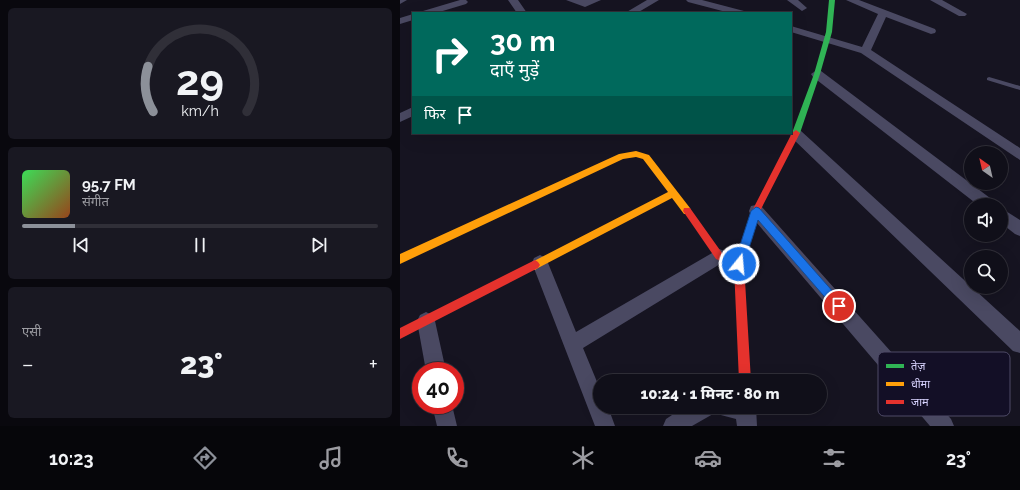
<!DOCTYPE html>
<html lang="hi">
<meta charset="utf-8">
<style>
body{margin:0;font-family:Raleway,"Noto Sans Devanagari",sans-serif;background:#191822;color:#f1f3f6;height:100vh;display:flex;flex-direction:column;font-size:15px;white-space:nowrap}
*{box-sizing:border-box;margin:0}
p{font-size:13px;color:#9c9ca2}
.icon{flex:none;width:22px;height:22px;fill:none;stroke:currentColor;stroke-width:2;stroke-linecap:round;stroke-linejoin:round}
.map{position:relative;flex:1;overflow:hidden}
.panel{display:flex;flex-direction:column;gap:8px;padding:8px;background:#09080e;width:400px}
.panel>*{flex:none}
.hud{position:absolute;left:12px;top:12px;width:380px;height:122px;border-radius:0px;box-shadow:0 4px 16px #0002,0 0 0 1px #302f38;background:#00695c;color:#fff;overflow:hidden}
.needle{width:26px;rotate:326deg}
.controls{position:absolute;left:564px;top:146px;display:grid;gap:8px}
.controls a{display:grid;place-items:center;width:44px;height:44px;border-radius:50%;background:#100f19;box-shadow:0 4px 16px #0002,0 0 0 1px #302f38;font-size:20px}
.speed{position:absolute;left:12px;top:362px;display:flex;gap:8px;font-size:20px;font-weight:700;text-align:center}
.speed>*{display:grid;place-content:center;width:52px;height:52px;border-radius:50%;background:#100f19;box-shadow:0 4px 16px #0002,0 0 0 1px #302f38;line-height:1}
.speed .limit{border:6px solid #d22;background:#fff;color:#111}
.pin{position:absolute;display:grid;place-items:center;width:34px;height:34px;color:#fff;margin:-17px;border:2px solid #fff;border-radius:50%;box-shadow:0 1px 4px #0007}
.me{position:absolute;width:44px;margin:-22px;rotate:17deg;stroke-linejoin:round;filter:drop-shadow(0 0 3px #0008)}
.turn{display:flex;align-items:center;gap:14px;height:84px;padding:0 12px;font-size:18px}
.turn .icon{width:52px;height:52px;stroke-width:2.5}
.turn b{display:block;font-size:28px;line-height:34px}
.then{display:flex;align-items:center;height:38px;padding:0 12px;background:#0003;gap:8px;font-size:15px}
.big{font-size:30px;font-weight:800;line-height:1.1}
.panel .tile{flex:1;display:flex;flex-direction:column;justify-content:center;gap:6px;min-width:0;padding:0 14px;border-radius:6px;background:#191822}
.panel .dial{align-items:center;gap:0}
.dial svg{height:104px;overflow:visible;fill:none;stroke:#302f38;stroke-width:7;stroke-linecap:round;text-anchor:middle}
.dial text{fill:#f1f3f6;stroke:none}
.song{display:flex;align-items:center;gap:12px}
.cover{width:48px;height:48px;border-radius:6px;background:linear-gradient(135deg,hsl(130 70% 55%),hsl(20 70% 35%))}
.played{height:4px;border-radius:2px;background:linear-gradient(90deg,#8c9099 15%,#302f38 15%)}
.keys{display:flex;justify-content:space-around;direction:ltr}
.heat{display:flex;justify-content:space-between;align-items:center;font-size:22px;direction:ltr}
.trip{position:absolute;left:193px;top:374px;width:234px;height:40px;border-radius:20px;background:#100f19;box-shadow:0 4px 16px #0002,0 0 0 1px #302f38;font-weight:800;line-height:40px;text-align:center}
.dock{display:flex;height:64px;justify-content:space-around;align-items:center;background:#06060a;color:#9c9ca2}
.dock .icon{width:28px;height:28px}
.dock .active{color:#8c9099}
.dock b{font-size:18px;color:#f1f3f6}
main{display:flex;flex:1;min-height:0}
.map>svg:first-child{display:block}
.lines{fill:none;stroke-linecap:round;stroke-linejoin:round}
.lane{fill:#4a4962;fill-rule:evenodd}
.street{fill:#4a4962;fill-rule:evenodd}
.fast{fill:#30b455;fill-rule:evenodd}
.slow{fill:#ff9f0a;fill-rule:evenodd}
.jam{fill:#e5322d;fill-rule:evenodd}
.route{fill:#1a73e8;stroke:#114b97}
.key{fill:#130f26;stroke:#4e4a67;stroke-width:1}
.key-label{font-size:11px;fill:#d9d4ff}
</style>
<main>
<section class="panel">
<div class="tile dial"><svg viewBox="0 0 100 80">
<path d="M14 69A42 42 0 1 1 86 69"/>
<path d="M14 69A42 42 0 0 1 10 34" stroke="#8c9099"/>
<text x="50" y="56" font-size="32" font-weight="700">29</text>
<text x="50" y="72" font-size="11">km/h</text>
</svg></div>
<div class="tile">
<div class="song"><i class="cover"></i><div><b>95.7 FM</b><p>संगीत</p></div></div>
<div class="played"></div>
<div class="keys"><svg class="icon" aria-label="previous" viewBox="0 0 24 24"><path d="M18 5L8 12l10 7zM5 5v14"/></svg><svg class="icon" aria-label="pause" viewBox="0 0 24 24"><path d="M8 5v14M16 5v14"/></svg><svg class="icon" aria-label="next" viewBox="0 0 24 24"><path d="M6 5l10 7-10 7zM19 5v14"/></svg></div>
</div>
<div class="tile"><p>एसी</p>
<div class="heat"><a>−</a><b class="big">23°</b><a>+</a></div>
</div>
</section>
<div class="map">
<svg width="620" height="426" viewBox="0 0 620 426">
<rect width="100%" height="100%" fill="#161421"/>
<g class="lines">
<path class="lane" d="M589 77 620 86V90L587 80V78Z"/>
<path class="street" d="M0 0H7L0 4Z
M60 0H66L68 2 66 4 36 13H21L23 11Z
M108 0H118L127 13H117Z
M166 0H201L185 7Z
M247 0H259L237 13H225Z
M286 0H302L344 11 346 13H330L288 2Z
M387 0H398L407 8 402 11Z
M446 0H459L535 29 536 31 535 33 531 34 486 17 471 50 620 148V160L461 53 391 32V26L462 47 478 14Z
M530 0H542L567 14 565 16H559Z
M13 14V20L0 24V18Z
M417 70 421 71 594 201 596 205H578L413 77 411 74Z
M13 107V116L0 122V113Z
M396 129 401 131 620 331V353L613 351 391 137 390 134 391 131Z
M356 205 361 206 551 419 554 426H530L351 216 349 211 351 206Z
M601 208 620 220V236L615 234 601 223Z
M319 249 325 251 327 256 325 261 183 348 200 389V407H208L215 426H195L132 263 134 258 140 255 146 258 176 332Z
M26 312 32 315 35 321 46 371H26L17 321 20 315Z
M32 405H52L57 426H37Z
M284 407H356L357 426H337L336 419 317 414 315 410 313 414 292 426H263L266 419Z"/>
<path class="fast" d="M429 0H435L432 32 420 74 400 133 396 136 392 133 414 74 426 32Z"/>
<path class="slow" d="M236 151 249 155 290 208 291 211 290 214H284L272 198 138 268 135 270 132 268 130 265 132 262 268 192 243 159 236 157 223 159 0 264V254L219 154Z"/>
<path class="jam" d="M396 130 400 133 360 211 344 264 351 381H339L334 267 316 259 283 211 284 208H290L322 253 336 258 352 211 392 133Z
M135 260 138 262 140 265 138 268 0 339V328Z"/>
</g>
<path class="route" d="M356 207 359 208 443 303 445 306 443 310 439 312 436 310 358 220 343 267H336L334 264 351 211Z"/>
<rect x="478" y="352" width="132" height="64" rx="6" class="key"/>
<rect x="486" y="364" width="18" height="4" fill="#30b455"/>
<rect x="486" y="382" width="18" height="4" fill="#ff9f0a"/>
<rect x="486" y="400" width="18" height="4" fill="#e5322d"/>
<g class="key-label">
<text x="511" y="370">तेज़</text>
<text x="511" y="388">धीमा</text>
<text x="511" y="406">जाम</text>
</g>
</svg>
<div class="controls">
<a><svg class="needle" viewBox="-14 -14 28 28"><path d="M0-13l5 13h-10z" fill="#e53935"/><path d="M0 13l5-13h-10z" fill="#9c9ca2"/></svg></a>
<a><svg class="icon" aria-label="sound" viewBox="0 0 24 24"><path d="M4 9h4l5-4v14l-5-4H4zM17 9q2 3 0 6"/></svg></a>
<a><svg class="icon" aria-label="search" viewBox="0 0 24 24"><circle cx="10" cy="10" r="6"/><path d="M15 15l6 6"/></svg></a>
</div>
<div class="speed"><div class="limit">40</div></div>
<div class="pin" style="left:439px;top:306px;background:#d93025"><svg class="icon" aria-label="arrive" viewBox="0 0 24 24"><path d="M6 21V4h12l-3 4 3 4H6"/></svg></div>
<svg class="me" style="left:339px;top:264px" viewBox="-20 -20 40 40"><circle r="17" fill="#1a73e8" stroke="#fff" stroke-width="3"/><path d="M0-11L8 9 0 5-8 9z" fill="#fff"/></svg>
<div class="trip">10:24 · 1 मिनट · 80 m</div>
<div class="hud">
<div class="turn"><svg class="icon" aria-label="right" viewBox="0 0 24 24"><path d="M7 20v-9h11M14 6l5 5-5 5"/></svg><div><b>30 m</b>दाएँ मुड़ें</div></div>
<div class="then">फिर<svg class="icon" aria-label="arrive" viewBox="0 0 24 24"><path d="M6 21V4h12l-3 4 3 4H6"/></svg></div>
</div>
</div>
</main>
<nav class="dock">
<b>10:23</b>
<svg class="icon active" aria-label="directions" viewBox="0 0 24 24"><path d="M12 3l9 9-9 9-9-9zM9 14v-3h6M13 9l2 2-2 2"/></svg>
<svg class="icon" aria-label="music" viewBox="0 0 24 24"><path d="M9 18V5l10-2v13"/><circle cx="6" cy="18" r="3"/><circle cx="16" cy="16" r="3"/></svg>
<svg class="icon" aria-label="phone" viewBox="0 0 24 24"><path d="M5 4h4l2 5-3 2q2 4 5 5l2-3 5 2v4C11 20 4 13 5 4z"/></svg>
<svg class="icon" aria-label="climate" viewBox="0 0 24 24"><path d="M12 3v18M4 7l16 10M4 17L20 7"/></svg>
<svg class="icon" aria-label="car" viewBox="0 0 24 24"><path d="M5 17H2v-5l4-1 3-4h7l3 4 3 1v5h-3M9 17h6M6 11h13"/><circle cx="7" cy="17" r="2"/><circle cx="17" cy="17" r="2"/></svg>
<svg class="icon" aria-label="filters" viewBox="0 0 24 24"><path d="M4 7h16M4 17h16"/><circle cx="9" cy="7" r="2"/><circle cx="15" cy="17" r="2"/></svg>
<b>23°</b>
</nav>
